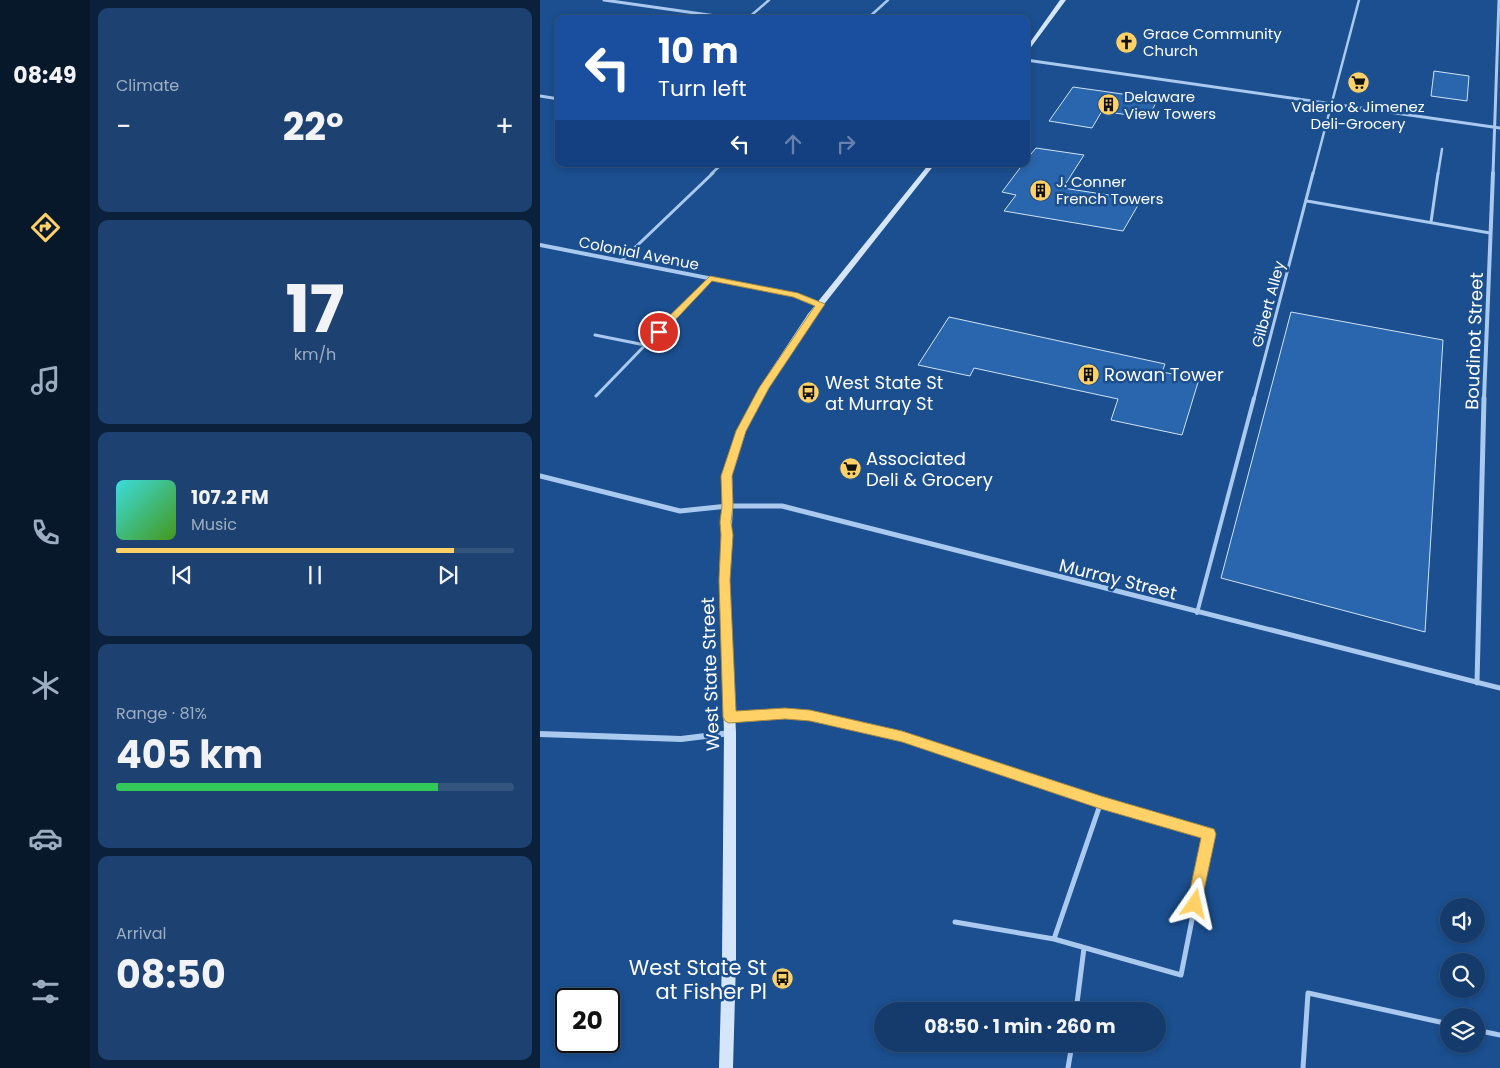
<!DOCTYPE html>
<meta charset="utf-8">
<style>
body{margin:0;font-family:Poppins,sans-serif;background:#1d4271;color:#f1f3f6;height:100vh;display:flex;flex-direction:column;font-size:19px;white-space:nowrap}
*{box-sizing:border-box;margin:0}
p{font-size:16px;color:#9dadc1}
.icon{flex:none;width:28px;height:28px;fill:none;stroke:currentColor;stroke-width:2;stroke-linecap:round;stroke-linejoin:round}
.map{position:relative;flex:1;overflow:hidden}
.panel{display:flex;flex-direction:column;gap:8px;padding:8px;background:#0b203b;width:450px}
.panel>*{flex:none}
.top-card{position:absolute;left:15px;top:15px;width:475px;height:152px;border-radius:10px;box-shadow:0 2px 8px #0003,0 0 0 1px #33557e;background:#1a4fa0;color:#fff;overflow:hidden}
.controls{position:absolute;left:900px;top:898px;display:grid;gap:10px}
.controls a{display:grid;place-items:center;width:45px;height:45px;border-radius:50%;background:#143b6b;box-shadow:0 2px 8px #0003,0 0 0 1px #33557e;font-size:25px}
.speed{position:absolute;left:15px;top:988px;display:flex;gap:10px;font-size:25px;font-weight:700;text-align:center}
.speed>*{display:grid;place-content:center;width:65px;height:65px;border-radius:50%;background:#143b6b;box-shadow:0 2px 8px #0003,0 0 0 1px #33557e;line-height:1}
.speed .limit{border:2px solid #111;border-radius:8px;background:#fff;color:#111}
.pin{position:absolute;display:grid;place-items:center;width:42px;height:42px;color:#fff;margin:-21px;border:2px solid #fff;border-radius:50%;box-shadow:0 1px 5px #0007}
.me{position:absolute;width:55px;margin:-28px;rotate:11deg;stroke-linejoin:round;filter:drop-shadow(0 0 4px #0008)}
.turn{display:flex;align-items:center;gap:18px;height:105px;padding:0 20px;font-size:22px}
.turn .icon{width:65px;height:65px;stroke-width:2.5}
.turn b{display:block;font-size:35px;line-height:42px}
.lanes{display:flex;align-items:center;height:48px;padding:0 20px;background:#0003;justify-content:center;gap:25px;direction:ltr}
.lanes .off{opacity:.35}
.big{font-size:38px;font-weight:700;line-height:1.1}
.panel .card{flex:1;display:flex;flex-direction:column;justify-content:center;gap:8px;min-width:0;padding:0 18px;border-radius:10px;background:#1d4271}
.panel .dial{align-items:center;gap:0}
.dial b{font-size:65px;line-height:1}
.song{display:flex;align-items:center;gap:15px}
.cover{width:60px;height:60px;border-radius:8px;background:linear-gradient(135deg,hsl(180 70% 55%),hsl(100 70% 35%))}
.played{height:5px;border-radius:2px;background:linear-gradient(90deg,#ffd166 85%,#33557e 85%)}
.keys{display:flex;justify-content:space-around;direction:ltr}
.heat{display:flex;justify-content:space-between;align-items:center;font-size:28px;direction:ltr}
.charge{height:8px;border-radius:4px;background:linear-gradient(90deg,#34c759 81%,#33557e 0)}
.trip{position:absolute;left:334px;top:1002px;width:292px;height:50px;border-radius:25px;background:#143b6b;box-shadow:0 2px 8px #0003,0 0 0 1px #33557e;font-weight:700;line-height:50px;text-align:center}
main{display:flex;flex:1;min-height:0}
.menu{display:flex;flex-direction:column;width:90px;justify-content:space-around;align-items:center;background:#08182b;color:#9dadc1}
.menu .icon{width:35px;height:35px}
.menu .current{color:#ffd166}
.menu b{font-size:22px;color:#f1f3f6}
.map>svg:first-child{display:block}
.building{fill:#2a66ad;stroke:#cfe3fa}
.lines{fill:none;stroke-linecap:round;stroke-linejoin:round}
.lane-far3{stroke:#a9c9ee;stroke-width:2.5}
.lane-far2{stroke:#a9c9ee;stroke-width:3}
.lane-far1{stroke:#a9c9ee;stroke-width:4}
.lane{stroke:#a9c9ee;stroke-width:5}
.street-far3{stroke:#a9c9ee;stroke-width:3}
.street-far2{stroke:#a9c9ee;stroke-width:4}
.street-far1{stroke:#a9c9ee;stroke-width:5}
.street{stroke:#a9c9ee;stroke-width:6}
.secondary{fill:#d6e6fa;fill-rule:evenodd}
.route{fill:#ffd166;stroke:#a68842}
.labels{text-anchor:middle;dominant-baseline:central;stroke-width:5;stroke-linejoin:round;paint-order:stroke}
.far-poi-label{font-size:15px;fill:#fff;stroke:#1b4f8f;text-anchor:start}
.far-street-label{font-size:15px;fill:#fff;stroke:#1b4f8f}
.street-label{font-size:18px;fill:#fff;stroke:#1b4f8f}
.poi-label{font-size:18px;fill:#fff;stroke:#1b4f8f;text-anchor:start}
.near-poi-label{font-size:21px;fill:#fff;stroke:#1b4f8f;text-anchor:end}
</style>
<main>
<nav class="menu">
<b>08:49</b>
<svg class="icon current" aria-label="directions" viewBox="0 0 24 24"><path d="M12 3l9 9-9 9-9-9zM9 14v-3h6M13 9l2 2-2 2"/></svg>
<svg class="icon" aria-label="music" viewBox="0 0 24 24"><path d="M9 18V5l10-2v13"/><circle cx="6" cy="18" r="3"/><circle cx="16" cy="16" r="3"/></svg>
<svg class="icon" aria-label="phone" viewBox="0 0 24 24"><path d="M5 4h4l2 5-3 2q2 4 5 5l2-3 5 2v4C11 20 4 13 5 4z"/></svg>
<svg class="icon" aria-label="climate" viewBox="0 0 24 24"><path d="M12 3v18M4 7l16 10M4 17L20 7"/></svg>
<svg class="icon" aria-label="car" viewBox="0 0 24 24"><path d="M5 17H2v-5l4-1 3-4h7l3 4 3 1v5h-3M9 17h6M6 11h13"/><circle cx="7" cy="17" r="2"/><circle cx="17" cy="17" r="2"/></svg>
<svg class="icon" aria-label="filters" viewBox="0 0 24 24"><path d="M4 7h16M4 17h16"/><circle cx="9" cy="7" r="2"/><circle cx="15" cy="17" r="2"/></svg>
</nav>
<section class="panel">
<div class="card"><p>Climate</p>
<div class="heat"><a>−</a><b class="big">22°</b><a>+</a></div>
</div>
<div class="card dial"><b>17</b><p>km/h</p></div>
<div class="card">
<div class="song"><i class="cover"></i><div><b>107.2 FM</b><p>Music</p></div></div>
<div class="played"></div>
<div class="keys"><svg class="icon" aria-label="previous" viewBox="0 0 24 24"><path d="M18 5L8 12l10 7zM5 5v14"/></svg><svg class="icon" aria-label="pause" viewBox="0 0 24 24"><path d="M8 5v14M16 5v14"/></svg><svg class="icon" aria-label="next" viewBox="0 0 24 24"><path d="M6 5l10 7-10 7zM19 5v14"/></svg></div>
</div>
<div class="card"><p>Range · 81%</p><b class="big">405 km</b><div class="charge"></div></div>
<div class="card"><p>Arrival</p><b class="big">08:50</b></div>
</section>
<div class="map">
<svg width="960" height="1068" viewBox="0 0 960 1068">
<rect width="100%" height="100%" fill="#1b4f8f"/>
<path class="building" d="M894 71 929 76 927 101 891 96Z
M533 87 618 99 608 118 562 111 552 128 509 121Z
M496 148 544 155 523 188 601 200 583 231 464 211 476 195 462 192 483 164H486V160Z
M751 312 903 340 885 632 681 578Z
M409 317 625 364 622 372 659 379 642 435 571 420 578 399 434 368 430 376 378 365Z"/>
<g class="lines">
<path class="lane-far3" d="M207 19 229 0
M327 19 348 0
M171 174 182 164
M773 174 819 0
M898 174 902 149"/>
<path class="lane-far2" d="M767 201 950 233
M891 222 898 173
M81 261 173 173
M55 335 105 345
M56 396 170 278
M714 399 773 173"/>
<path class="lane-far1" d="M657 613 714 398"/>
<path class="lane" d="M192 717 245 713 270 716 363 736 561 802 514 939 415 922
M514 939 641 975 669 834 561 802
M536 1011 544 948
M936 1030 960 1035
M528 1068 532 1044
M763 1068 768 993 909 1024"/>
<path class="street-far3" d="M64 0 197 19
M486 60 960 128
M0 96 19 99
M953 174 959 0"/>
<path class="street-far2" d="M0 245 255 295 280 304
M944 399 953 173"/>
<path class="street-far1" d="M0 476 140 511 188 506H242L960 688
M937 683 944 398"/>
<path class="street" d="M0 734 141 739 190 733"/>
<path class="secondary" d="M520 0H526L486 54V48Z
M389 164H395L274 317 228 387 206 431 192 476 193 506 189 580 196 733V961L193 1068H179L182 961 184 733 179 580 183 506 182 476 196 431 221 385 268 314Z"/>
</g>
<path class="route" d="M170 276 258 293 285 304 229 388 206 431 192 476 193 506 191 522 193 535 190 580 196 711 245 708 270 710 362 731 561 796 674 829 676 834 660 909 655 912 649 909 647 904 661 838 561 809 362 742 270 721 245 719 189 723 185 721 183 717 179 580 181 535 180 522 182 506 181 476 196 431 219 388 275 306 253 297 172 281 122 334H115V330Z"/>
<defs>
<symbol id="church-disc" viewBox="-11 -11 22 22"><circle r="9.5" fill="#ffd166" stroke="#1b4f8f"/><path d="M-1.2-6h2.4v3.5h3.3v2.4h-3.3V6h-2.4V-.1h-3.3v-2.4h3.3Z" fill="#111"/></symbol>
<symbol id="supermarket-disc" viewBox="-11 -11 22 22"><circle r="9.5" fill="#ffd166" stroke="#1b4f8f"/><path d="M-6-5.5h2.5l.6 2H6L4.5 2H-2.5L-4.4-4H-6ZM-1.5 3.2a1.3 1.3 0 1 0 .1 0ZM3 3.2a1.3 1.3 0 1 0 .1 0Z" fill="#111"/></symbol>
<symbol id="building-disc" viewBox="-11 -11 22 22"><circle r="9.5" fill="#ffd166" stroke="#1b4f8f"/><path d="M-4-6H4V6H1V3H-1V6H-4ZM-2.5-4.3h1.7v1.8h-1.7ZM.8-4.3h1.7v1.8H.8ZM-2.5-1h1.7V.8h-1.7ZM.8-1h1.7V.8H.8Z" fill="#111"/></symbol>
<symbol id="bus-disc" viewBox="-11 -11 22 22"><circle r="9.5" fill="#ffd166" stroke="#1b4f8f"/><path d="M-5-6H5V4H4V6H2V4H-2V6H-4V4H-5ZM-3.5-4V0h7V-4ZM-3.5 1.2v1.5H-2V1.2ZM2 1.2v1.5H3.5V1.2Z" fill="#111"/></symbol>
</defs>
<g fill-rule="evenodd">
<use href="#church-disc" x="574" y="30" width="25" height="25"/>
<use href="#supermarket-disc" x="806" y="70" width="25" height="25"/>
<use href="#building-disc" x="556" y="92" width="25" height="25"/>
<use href="#building-disc" x="488" y="178" width="25" height="25"/>
<use href="#building-disc" x="536" y="362" width="25" height="25"/>
<use href="#bus-disc" x="256" y="380" width="25" height="25"/>
<use href="#supermarket-disc" x="298" y="456" width="25" height="25"/>
<use href="#bus-disc" x="230" y="966" width="25" height="25"/>
</g>
<g class="labels">
<g class="far-poi-label">
<text x="603" y="33">Grace Community<tspan x="603" dy="17">Church</tspan></text>
<text x="584" y="96">Delaware<tspan x="584" dy="17">View Towers</tspan></text>
<text x="818" y="106" text-anchor="middle">Valerio &amp; Jimenez<tspan x="818" dy="17">Deli-Grocery</tspan></text>
<text x="516" y="181">J. Conner<tspan x="516" dy="17">French Towers</tspan></text>
</g>
<g class="far-street-label">
<text transform="translate(99 253) rotate(11)">Colonial Avenue</text>
<text transform="translate(728 304) rotate(-75)">Gilbert Alley</text>
</g>
<g class="street-label">
<text transform="translate(934 341) rotate(-88)">Boudinot Street</text>
<text transform="translate(578 579) rotate(14)">Murray Street</text>
<text transform="translate(170 674) rotate(-92)">West State Street</text>
</g>
<g class="poi-label">
<text x="564" y="374">Rowan Tower</text>
<text x="285" y="382">West State St<tspan x="285" dy="21">at Murray St</tspan></text>
<text x="326" y="458">Associated<tspan x="326" dy="21">Deli &amp; Grocery</tspan></text>
</g>
<g class="near-poi-label">
<text x="227" y="967">West State St<tspan x="227" dy="24">at Fisher Pl</tspan></text>
</g>
</g>
</svg>
<div class="controls">
<a><svg class="icon" aria-label="sound" viewBox="0 0 24 24"><path d="M4 9h4l5-4v14l-5-4H4zM17 9q2 3 0 6"/></svg></a>
<a><svg class="icon" aria-label="search" viewBox="0 0 24 24"><circle cx="10" cy="10" r="6"/><path d="M15 15l6 6"/></svg></a>
<a><svg class="icon" aria-label="layers" viewBox="0 0 24 24"><path d="M12 4l9 5-9 5-9-5zM3 14l9 5 9-5"/></svg></a>
</div>
<div class="speed"><div class="limit">20</div></div>
<div class="pin" style="left:119px;top:332px;background:#d93025"><svg class="icon" aria-label="arrive" viewBox="0 0 24 24"><path d="M6 21V4h12l-3 4 3 4H6"/></svg></div>
<svg class="me" style="left:655px;top:904px" viewBox="-20 -20 40 40"><path d="M0-17L14 15 0 8-14 15z" fill="#ffd166" stroke="#fff" stroke-width="4"/></svg>
<div class="trip">08:50 · 1 min · 260 m</div>
<div class="top-card">
<div class="turn"><svg class="icon" aria-label="left" viewBox="0 0 24 24"><path d="M17 20v-9H6M10 6l-5 5 5 5"/></svg><div><b>10 m</b>Turn left</div></div>
<div class="lanes"><svg class="icon" aria-label="left" viewBox="0 0 24 24"><path d="M17 20v-9H6M10 6l-5 5 5 5"/></svg><svg class="icon off" aria-label="ahead" viewBox="0 0 24 24"><path d="M12 20V5M6 11l6-6 6 6"/></svg><svg class="icon off" aria-label="right" viewBox="0 0 24 24"><path d="M7 20v-9h11M14 6l5 5-5 5"/></svg></div>
</div>
</div>
</main>
